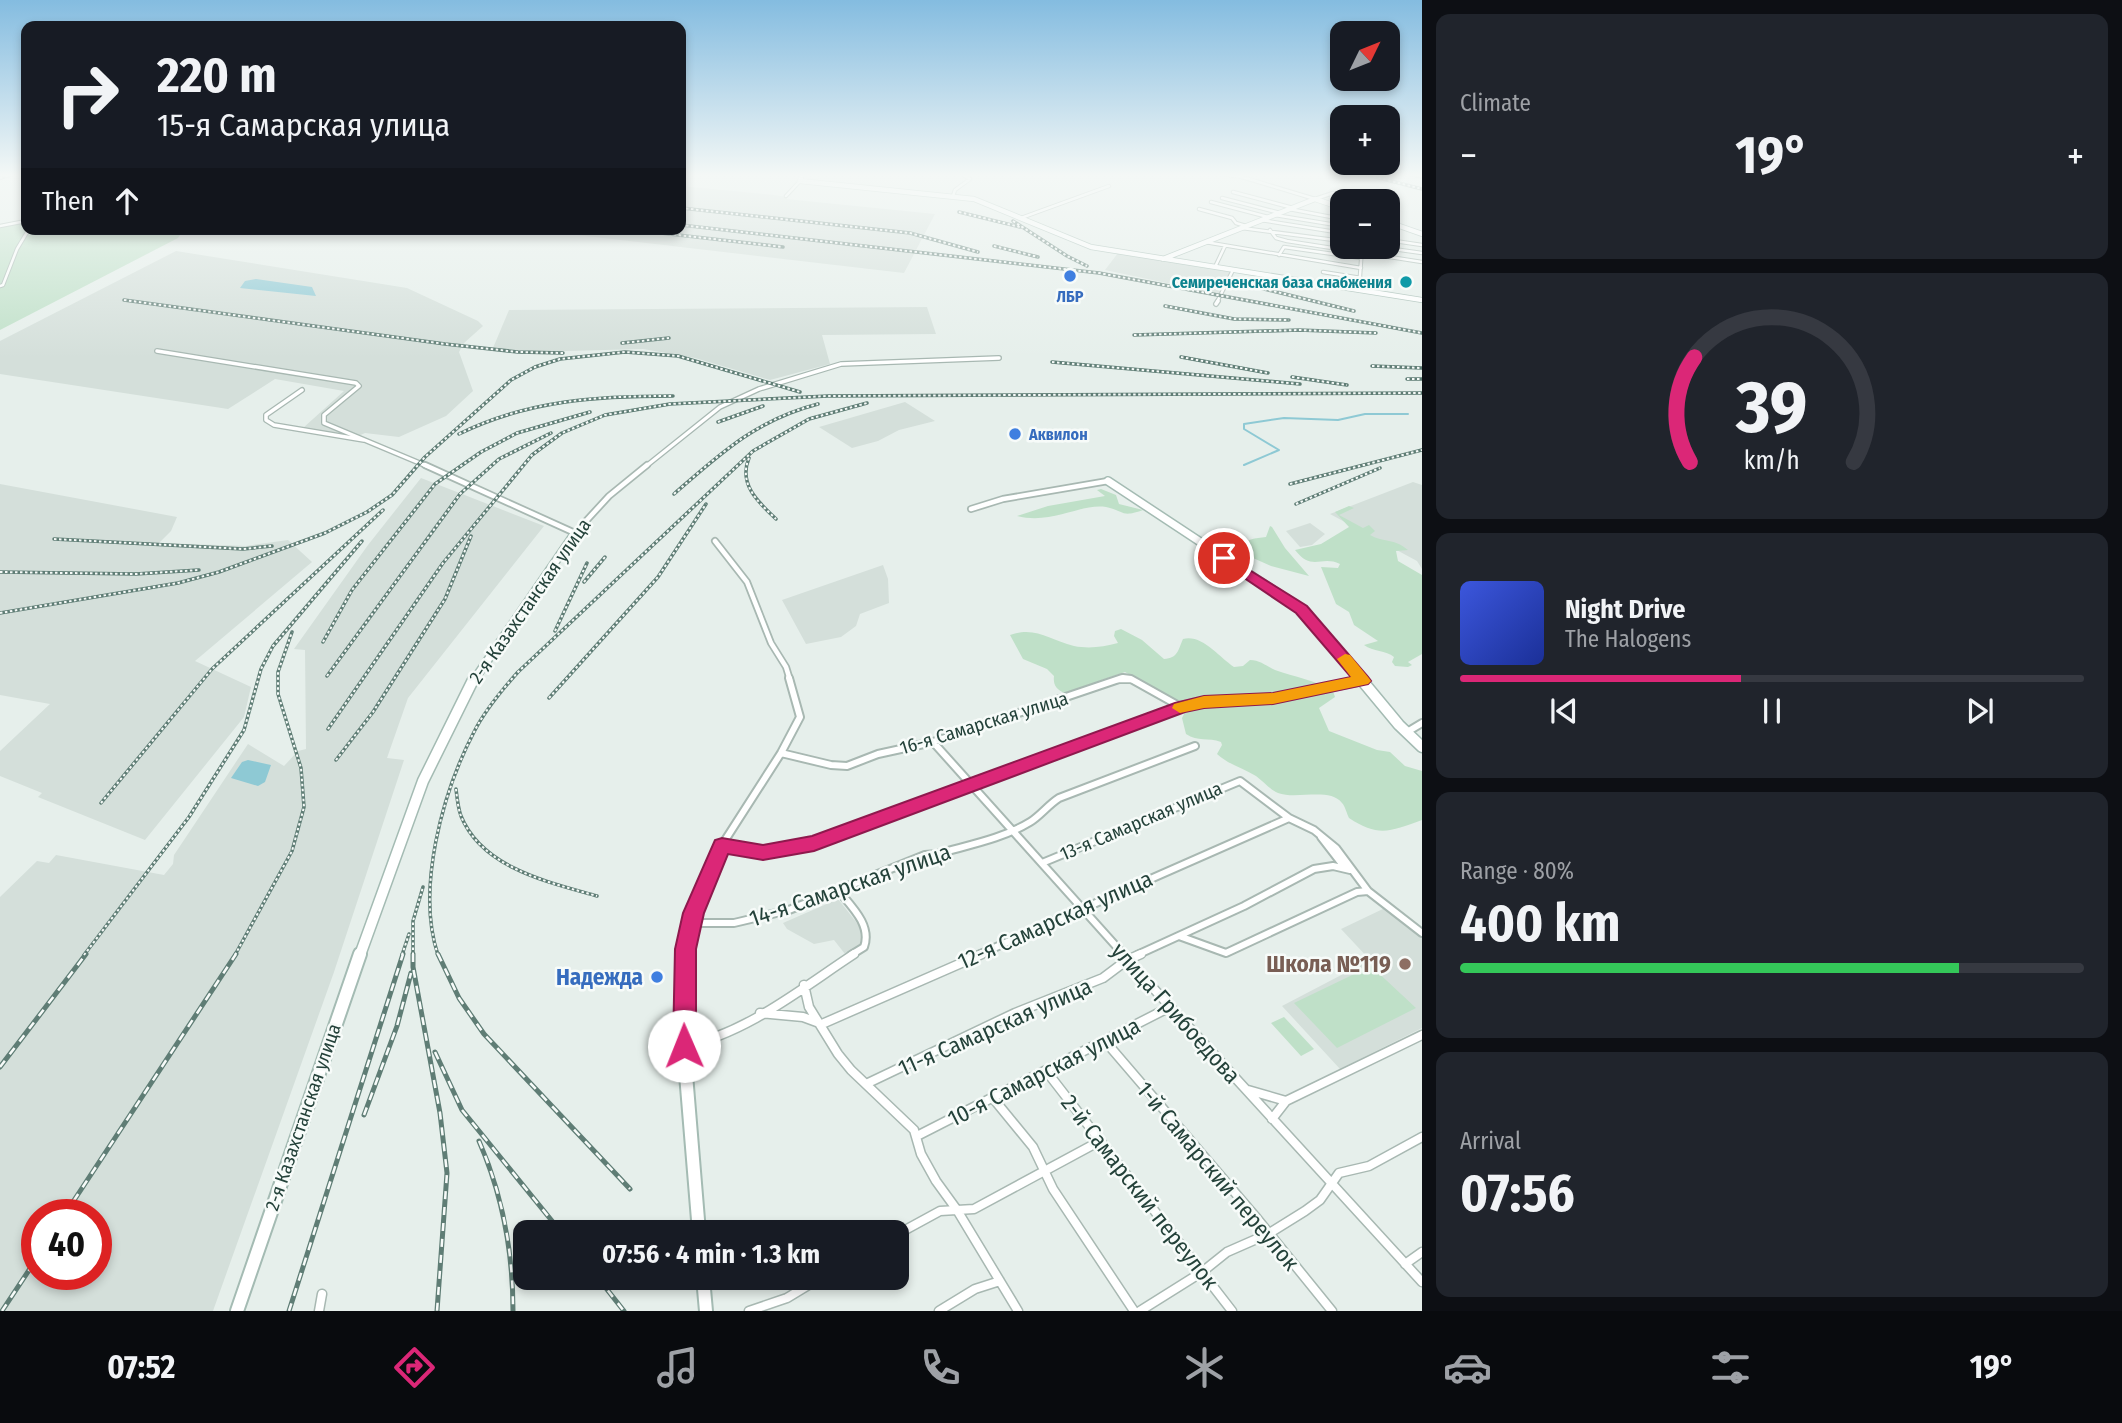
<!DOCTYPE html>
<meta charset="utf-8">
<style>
body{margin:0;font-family:"Fira Sans Condensed",sans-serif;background:#20242c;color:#f1f3f6;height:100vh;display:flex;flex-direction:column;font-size:26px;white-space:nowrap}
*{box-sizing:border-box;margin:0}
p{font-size:23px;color:#9ea1a6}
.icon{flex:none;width:38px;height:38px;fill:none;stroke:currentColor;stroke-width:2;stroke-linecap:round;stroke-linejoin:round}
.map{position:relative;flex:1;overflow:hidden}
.side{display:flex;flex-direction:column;gap:14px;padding:14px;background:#0d0f14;width:700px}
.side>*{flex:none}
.guide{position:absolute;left:21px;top:21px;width:665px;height:214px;border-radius:14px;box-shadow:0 4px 10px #0003;background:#171b24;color:#f1f3f6;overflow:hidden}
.needle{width:46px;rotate:47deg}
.controls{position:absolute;left:1330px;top:21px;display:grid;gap:14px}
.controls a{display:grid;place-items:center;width:70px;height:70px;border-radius:14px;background:#171b24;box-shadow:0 4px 10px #0003;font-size:35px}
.speed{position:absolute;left:21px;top:1199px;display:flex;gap:14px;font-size:35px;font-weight:700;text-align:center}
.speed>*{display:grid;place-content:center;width:91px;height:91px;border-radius:50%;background:#171b24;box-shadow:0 4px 10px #0003;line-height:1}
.speed .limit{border:10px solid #d22;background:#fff;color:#111}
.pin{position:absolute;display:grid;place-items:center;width:60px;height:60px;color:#fff;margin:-30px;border:4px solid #fff;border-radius:50%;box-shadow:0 2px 7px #0007}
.me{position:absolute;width:77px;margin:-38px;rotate:359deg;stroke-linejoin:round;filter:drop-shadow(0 0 5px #0008)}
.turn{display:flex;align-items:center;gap:24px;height:147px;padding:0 21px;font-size:32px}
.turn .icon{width:91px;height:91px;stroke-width:2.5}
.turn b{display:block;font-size:49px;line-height:60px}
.then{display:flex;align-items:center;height:66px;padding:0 21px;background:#0003;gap:14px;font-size:26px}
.big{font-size:52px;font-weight:700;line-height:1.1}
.side .widget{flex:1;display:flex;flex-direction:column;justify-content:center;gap:10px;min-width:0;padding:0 24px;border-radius:14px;background:#20242c}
.side .dial{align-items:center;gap:0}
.dial svg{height:182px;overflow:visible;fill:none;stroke:#363941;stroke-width:7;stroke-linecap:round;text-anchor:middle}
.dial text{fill:#f1f3f6;stroke:none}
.song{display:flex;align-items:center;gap:21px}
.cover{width:84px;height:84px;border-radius:10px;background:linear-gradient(135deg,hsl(230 70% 55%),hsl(230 70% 35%))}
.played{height:7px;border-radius:4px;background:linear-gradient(90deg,#db2777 45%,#363941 45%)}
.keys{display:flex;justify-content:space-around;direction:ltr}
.heat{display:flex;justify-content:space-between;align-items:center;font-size:38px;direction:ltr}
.charge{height:10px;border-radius:5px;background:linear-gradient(90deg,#34c759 80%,#363941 0)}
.trip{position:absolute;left:513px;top:1220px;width:396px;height:70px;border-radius:14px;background:#171b24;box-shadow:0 4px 10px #0003;font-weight:700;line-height:70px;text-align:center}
.tab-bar{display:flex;height:112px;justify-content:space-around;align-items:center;background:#090b0e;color:#9ea1a6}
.tab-bar .icon{width:49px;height:49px}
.tab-bar .on{color:#db2777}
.tab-bar b{font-size:32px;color:#f1f3f6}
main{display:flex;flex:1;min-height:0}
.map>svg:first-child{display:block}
.built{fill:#d4dfda;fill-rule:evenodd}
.green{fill:#bfe0c8}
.water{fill:#8ec9d4}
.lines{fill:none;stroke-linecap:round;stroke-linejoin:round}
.stream{stroke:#8ec9d4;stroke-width:2}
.street-far4-casing{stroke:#a8b8b2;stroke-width:4.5}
.street-far3-casing{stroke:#a8b8b2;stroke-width:6}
.street-far2-casing{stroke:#a8b8b2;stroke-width:8}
.street-far1-casing{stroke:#a8b8b2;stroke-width:10}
.street-casing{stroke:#a8b8b2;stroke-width:11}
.secondary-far3-casing{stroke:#a4bbb3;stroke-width:6}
.secondary-far2-casing{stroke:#a4bbb3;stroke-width:10}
.secondary-far1-casing{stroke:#a4bbb3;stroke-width:13}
.secondary-casing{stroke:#a4bbb3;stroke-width:16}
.street-far4{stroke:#fff;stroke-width:2.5}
.street-far3{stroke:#fff;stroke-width:3.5}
.street-far2{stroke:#fff;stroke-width:4.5}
.street-far1{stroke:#fff;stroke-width:6}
.street{stroke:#fff;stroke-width:8}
.secondary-far3{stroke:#fff;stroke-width:4.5}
.secondary-far2{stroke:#fff;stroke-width:7}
.secondary-far1{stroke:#fff;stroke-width:10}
.secondary{stroke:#fff;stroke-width:12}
.rail-far1-casing{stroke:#5f7d75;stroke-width:3.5}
.rail-casing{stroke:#5f7d75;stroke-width:5}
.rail-far1{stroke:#f7fbf9;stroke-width:2;stroke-dasharray:2.5;stroke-linecap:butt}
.rail{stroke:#f7fbf9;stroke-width:2.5;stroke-dasharray:8;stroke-linecap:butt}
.route{fill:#db2777;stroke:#8e194d;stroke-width:2}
.slow{fill:#f59e0b}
.shop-dot{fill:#3f7fe0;stroke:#f7fbf9;stroke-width:2.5}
.culture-dot{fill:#0f9aa8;stroke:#f7fbf9;stroke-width:2.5}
.education-dot{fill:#8d6e63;stroke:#f7fbf9;stroke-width:2.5}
.labels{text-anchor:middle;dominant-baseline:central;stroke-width:5;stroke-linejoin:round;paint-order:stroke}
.far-culture-label{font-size:16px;font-weight:bold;fill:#0d838f;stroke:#f7fbf9;text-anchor:end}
.far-shop-label{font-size:16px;font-weight:bold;fill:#366cbe;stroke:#f7fbf9}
.street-label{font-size:19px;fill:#24423a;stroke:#f7fbf9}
.near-street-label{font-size:23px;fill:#24423a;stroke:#f7fbf9}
.near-education-label{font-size:23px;font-weight:bold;fill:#785e54;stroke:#f7fbf9;text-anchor:end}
.near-shop-label{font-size:23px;font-weight:bold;fill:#366cbe;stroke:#f7fbf9;text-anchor:end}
</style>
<main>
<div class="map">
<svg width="1422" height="1311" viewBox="0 0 1422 1311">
<rect width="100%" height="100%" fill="#e6efeb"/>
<path class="built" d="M681 186 774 195 787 197 786 199 935 214 904 273 526 229H681Z
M176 251 407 288 478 321 483 326 464 343 459 352 473 391 446 416 399 437 365 433 356 437 303 428 344 391 275 379 228 409 0 374V341Z
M1118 253 1230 272 1219 294 1105 270Z
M927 307 936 334 822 335 830 364 770 380 695 358 643 349 528 352 493 348 509 310Z
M905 402 935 421 899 430 878 441 852 448 819 427Z
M421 478 544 526 408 698 387 758 404 760 334 972 213 1311H0V897L37 861 49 863 56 855 164 875 173 864 174 855 248 744 284 766 298 751 306 749 305 650 294 649 368 545ZM37 1214H96V1274H37Z
M1413 482 1422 485V569L1417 561 1330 514Z
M0 484 177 517 171 531 159 543 246 546 288 540 312 562 195 661 251 687 244 717 145 840 38 797 42 793 0 776V751L50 704 0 695Z
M1310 523 1325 534 1312 545 1300 547 1286 531Z
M883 565 888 579 889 603 860 614 856 626 841 637 806 644 782 600Z
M838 899 864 932 865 938 861 945 845 954 834 940 814 944 787 929 783 923Z
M1385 908 1422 938V1028L1340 1069 1282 1006 1370 960 1341 929Z"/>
<path class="green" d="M26 221V229H184L178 238 0 330V227Z
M1101 489 1116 495 1119 504 1143 510C1121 518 1125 511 1106 507 1081 503 1052 525 1017 516L1048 506 1105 496 1097 490Z
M1349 506 1354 508 1339 515 1363 528 1369 525 1375 531 1370 535C1384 543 1394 538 1408 550L1396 551 1398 561 1422 575V654L1408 662 1412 665 1408 667 1395 666 1392 662 1394 657C1386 650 1373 652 1364 645L1378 641 1354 625 1349 612 1336 604 1321 567 1338 568 1340 564C1321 555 1312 572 1295 550L1321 544 1349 527 1335 512Z
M1270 526 1272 527 1285 548 1309 576 1271 566 1244 554C1241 537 1255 539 1266 537Z
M1121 629 1142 640 1164 659C1178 658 1178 650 1183 639 1202 634 1219 657 1234 667L1243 666 1250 660C1260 660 1266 666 1275 670 1295 677 1314 680 1333 691L1335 697 1319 708 1329 731 1377 750 1390 752 1405 766 1422 771V820C1391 831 1379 838 1349 818 1347 814 1345 806 1342 803 1330 787 1296 800 1278 793 1269 789 1263 781 1256 776 1243 768 1229 765 1217 754L1222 745 1221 742C1208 737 1198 742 1186 734L1182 718 1185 712 1180 704 1125 672 1064 693C1056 689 1053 685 1054 676L1047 669 1023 659 1010 635C1036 626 1049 640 1074 646 1089 649 1103 647 1118 643L1114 636 1115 631Z
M1371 966 1416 1008 1337 1048 1294 1003Z
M1284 1017 1314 1049 1301 1056 1271 1023Z"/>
<path class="water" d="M256 279 312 287 316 296 240 288 245 281Z
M248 760 271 765 265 782 258 786 231 778 242 762Z"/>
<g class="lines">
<path class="stream" d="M1244 465 1279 450 1244 429V424L1284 418 1338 420 1365 414H1408"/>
<defs>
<path id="street-far4" d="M1221 174 1242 177 1315 199 1333 193
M1233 192 1293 208
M786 196 800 181
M953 196 955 190 970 179 962 174
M1222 198 1280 213
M1211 202 1268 217
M1199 209 1232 218 1236 223 1246 226
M1289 209 1342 219
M1275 215 1342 226
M1021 218 1109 186
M1261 220 1342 233
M0 226 26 221
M1242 228 1342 241
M1270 230 1276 238 1287 241 1422 262
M1388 240 1422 245
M1205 242 1361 268
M1379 247 1422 253
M1279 255 1284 247 1361 258
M1215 267 1225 246
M1323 272 1361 278
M0 286 3 285 17 249 29 229
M1359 290 1362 247
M1217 302 1233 270"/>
<path id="street-far3" d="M1216 304 1218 301
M157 351 356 383 359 386 324 415V423L429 467
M302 390 266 415V420L274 425 364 440
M645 467 720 407 759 389 841 364 999 358"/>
<path id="street-far2" d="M425 465 575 533 609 496 647 465
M971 509 1003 499 1108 481
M715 541 747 582 771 643 786 667 790 680
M1116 680H1133"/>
<path id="street-far1" d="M789 678 800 717 781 753 722 845 691 923H734L789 910 925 855 937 854C968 845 1002 839 1030 822 1040 816 1048 805 1059 798L1195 746
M1123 678 1131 679 1181 707
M1407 732 1422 723
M933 742 1124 955
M781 753 831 765 847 766 878 754 933 742 1122 678
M1321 837 1345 868
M722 845 763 852 814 844 1181 707 1204 702 1273 699 1362 681
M1042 863 1240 781 1289 818 1314 830 1336 848 1368 891 1422 933
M838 890C851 906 872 925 864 947L851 955
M1179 936 1226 953 1357 892 1368 891
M978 955 1289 818
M1137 955 1244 906 1314 869 1333 866 1350 870"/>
<path id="street" d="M1122 954 1422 1282
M804 985 809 1007 838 1054 851 1070 914 1130 921 1154 936 1181 957 1210 1018 1311
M760 1013 803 1017 822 1024 982 954
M1105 1041 1255 1216 1332 1311
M684 1046C746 1034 802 988 854 954
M1047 1072 1232 1311
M866 1084 1015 1013 1103 978 1127 960 1141 954
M1248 1090 1286 1101
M992 1097 1033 1147 1053 1189 1134 1311
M1272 1119 1286 1101 1422 1035
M917 1136 1170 1007
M896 1235 940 1211 974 1209 1100 1141
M1405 1264 1422 1252
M319 1311 322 1294
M749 1311 787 1298 820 1278
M939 1311 975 1289 1000 1281
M1140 1311 1202 1272 1227 1252 1268 1234 1305 1211 1320 1200 1339 1173 1369 1166 1422 1137"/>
<path id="secondary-far3" d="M802 174 800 181 974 199 1091 247 1422 300
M1388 222 1422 234
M1163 259 1315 199 1342 208"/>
<path id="secondary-far2" d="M1108 481 1302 609 1361 680
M474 680 575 533"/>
<path id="secondary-far1" d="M1360 678 1399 725 1422 747
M360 955 423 781 474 678
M686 955 691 923"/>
<path id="secondary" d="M686 954 683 1038 699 1232
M703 1278 706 1311
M237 1311 360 954"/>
</defs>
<use href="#street-far4" class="street-far4-casing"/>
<use href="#street-far3" class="street-far3-casing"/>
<use href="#street-far2" class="street-far2-casing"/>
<use href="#street-far1" class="street-far1-casing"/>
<use href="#street" class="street-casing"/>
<use href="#secondary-far3" class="secondary-far3-casing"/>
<use href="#secondary-far2" class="secondary-far2-casing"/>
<use href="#secondary-far1" class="secondary-far1-casing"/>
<use href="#secondary" class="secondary-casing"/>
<use href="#street-far4" class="street-far4"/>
<use href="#street-far3" class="street-far3"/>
<use href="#street-far2" class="street-far2"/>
<use href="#street-far1" class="street-far1"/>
<use href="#street" class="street"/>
<use href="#secondary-far3" class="secondary-far3"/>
<use href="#secondary-far2" class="secondary-far2"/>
<use href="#secondary-far1" class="secondary-far1"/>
<use href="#secondary" class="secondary"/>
<defs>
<path id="rail-far1" d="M1364 174 1422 189
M1409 174 1422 177
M0 178 14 174
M681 208 910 233 978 252
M959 212 1020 227
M1013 221 1067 256 1087 266
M681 225 1099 273 1422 333
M634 230 783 247
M994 246 1038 257
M1240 283 1354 311
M124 300 445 344 518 352 563 353
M1165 306 1234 319 1289 320
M1134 335 1299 330 1376 333
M622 343 669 338
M1181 357 1268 373
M1052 362 1300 384
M1372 366 1422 368
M1292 377 1347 385
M1407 379H1422
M718 422 763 406
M459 434C528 400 598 396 673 396
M749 458C738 484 758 502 776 519
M1290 484 1422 450
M674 494C721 453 756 420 818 404
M1296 504 1380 468
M54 539 243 549 272 546
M0 572 136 574 199 570
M584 582 605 557
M0 613 178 583 219 572 325 533 367 512 392 495 425 457 511 380 535 367 560 359 625 352 678 356 800 392
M555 631 587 563
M323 642 352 590 435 484 481 452 517 433 590 412
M327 676 460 494 499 459 551 433
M549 698 658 577 706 504
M328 729 443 563 532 455 562 433 605 415 670 404 828 396 1422 393
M336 760 373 712 445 599 471 536
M456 789C457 798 458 808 461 816 482 868 548 882 597 896
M101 803 212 669 383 510
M84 955 189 817 244 730 261 669 273 646 362 541
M235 955 292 851 304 807 301 768 278 694V672L292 632
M402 955 409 934
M413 955V921L423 887
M438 955C416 890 442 793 474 732 485 710 501 691 518 672L753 451 809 419 867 403"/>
<path id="rail" d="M413 954V967L440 1113 447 1173 437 1311
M438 954 459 998 484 1034 630 1189
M435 1052 462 1110 561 1232
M0 1067 86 954
M364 1115 397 1026 411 973
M479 1141C503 1196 513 1251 513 1311
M65 1214 236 954
M598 1278 624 1311
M2 1311 37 1258
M289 1311 403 954"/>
</defs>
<use href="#rail-far1" class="rail-far1-casing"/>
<use href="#rail" class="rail-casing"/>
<use href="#rail-far1" class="rail-far1"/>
<use href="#rail" class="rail"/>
</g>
<linearGradient id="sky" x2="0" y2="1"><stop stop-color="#84bce0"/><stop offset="0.49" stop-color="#f4f8f6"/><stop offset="1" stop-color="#f4f8f6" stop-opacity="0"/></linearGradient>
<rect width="1422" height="358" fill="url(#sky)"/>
<path class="route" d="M1224 554 1307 606 1368 677 1371 681 1368 684 1273 704 1204 708 1185 712 814 851 763 860 728 854 704 913 696 949V1046L692 1054 684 1057 676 1054 673 1046 675 949 683 913 715 840 722 838 763 845 812 836 1175 703 1204 696 1273 693 1351 677 1296 613 1219 561V555Z"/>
<path class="slow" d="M1345 654 1350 655 1368 677 1371 681 1368 684 1273 704 1204 708 1180 713 1172 708 1174 704 1204 696 1273 693 1351 677 1337 659Z"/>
<g class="shop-dot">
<circle cx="1070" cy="276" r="7"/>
<circle cx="1015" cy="434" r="7"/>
<circle cx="657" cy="977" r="7"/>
</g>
<circle class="culture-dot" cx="1406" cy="282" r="7"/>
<circle class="education-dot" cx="1405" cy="964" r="7"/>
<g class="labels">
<g class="far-culture-label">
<text x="1392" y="282">Семиреченская база снабжения</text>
</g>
<g class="far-shop-label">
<text x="1070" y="296">ЛБР</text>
<text x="1029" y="434" text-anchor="start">Аквилон</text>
</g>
<g class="street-label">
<text transform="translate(530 601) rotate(-55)">2-я Казахстанская улица</text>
<text transform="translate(984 723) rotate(-17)">16-я Самарская улица</text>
<text transform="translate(1141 821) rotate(-23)">13-я Самарская улица</text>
<text transform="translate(303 1117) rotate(-71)">2-я Казахстанская улица</text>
</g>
<g class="near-street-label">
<text transform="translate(850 885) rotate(-19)">14-я Самарская улица</text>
<text transform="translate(1055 920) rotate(-24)">12-я Самарская улица</text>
<text transform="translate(1176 1013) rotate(48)">улица Грибоедова</text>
<text transform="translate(995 1027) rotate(-24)">11-я Самарская улица</text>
<text transform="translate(1044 1072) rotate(-27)">10-я Самарская улица</text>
<text transform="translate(1218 1176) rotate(50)">1-й Самарский переулок</text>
<text transform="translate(1140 1192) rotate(52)">2-й Самарский переулок</text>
</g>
<g class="near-education-label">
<text x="1391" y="964">Школа №119</text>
</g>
<g class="near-shop-label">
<text x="643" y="977">Надежда</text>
</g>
</g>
</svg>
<div class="controls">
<a><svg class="needle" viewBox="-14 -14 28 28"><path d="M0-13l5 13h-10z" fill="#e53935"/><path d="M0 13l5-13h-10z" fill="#9ea1a6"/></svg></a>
<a>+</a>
<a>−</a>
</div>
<div class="speed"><div class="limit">40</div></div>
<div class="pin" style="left:1224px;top:558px;background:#d93025"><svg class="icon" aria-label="arrive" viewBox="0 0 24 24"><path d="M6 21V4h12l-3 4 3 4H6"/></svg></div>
<svg class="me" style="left:684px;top:1046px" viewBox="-20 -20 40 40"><circle r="19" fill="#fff"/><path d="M0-13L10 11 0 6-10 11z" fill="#db2777"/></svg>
<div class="trip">07:56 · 4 min · 1.3 km</div>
<div class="guide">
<div class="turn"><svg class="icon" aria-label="right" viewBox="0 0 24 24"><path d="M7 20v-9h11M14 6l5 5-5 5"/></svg><div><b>220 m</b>15-я Самарская улица</div></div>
<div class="then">Then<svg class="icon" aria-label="ahead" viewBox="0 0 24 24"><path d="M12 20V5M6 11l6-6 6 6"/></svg></div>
</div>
</div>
<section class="side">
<div class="widget"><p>Climate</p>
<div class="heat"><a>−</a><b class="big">19°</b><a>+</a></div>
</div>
<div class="widget dial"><svg viewBox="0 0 100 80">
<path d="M14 69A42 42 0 1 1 86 69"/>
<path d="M14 69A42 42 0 0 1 16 23" stroke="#db2777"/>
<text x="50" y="56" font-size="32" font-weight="700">39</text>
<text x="50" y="72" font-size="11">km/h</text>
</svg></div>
<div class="widget">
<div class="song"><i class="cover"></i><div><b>Night Drive</b><p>The Halogens</p></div></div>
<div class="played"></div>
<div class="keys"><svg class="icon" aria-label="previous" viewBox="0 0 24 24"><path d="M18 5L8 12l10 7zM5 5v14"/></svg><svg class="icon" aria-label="pause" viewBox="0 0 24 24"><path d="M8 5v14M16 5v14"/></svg><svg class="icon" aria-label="next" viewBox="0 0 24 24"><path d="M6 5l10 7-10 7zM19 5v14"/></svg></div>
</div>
<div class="widget"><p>Range · 80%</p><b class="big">400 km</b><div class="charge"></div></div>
<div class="widget"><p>Arrival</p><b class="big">07:56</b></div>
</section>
</main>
<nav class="tab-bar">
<b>07:52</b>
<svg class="icon on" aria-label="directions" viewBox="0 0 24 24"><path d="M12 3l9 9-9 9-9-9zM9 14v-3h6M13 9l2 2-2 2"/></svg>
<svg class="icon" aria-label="music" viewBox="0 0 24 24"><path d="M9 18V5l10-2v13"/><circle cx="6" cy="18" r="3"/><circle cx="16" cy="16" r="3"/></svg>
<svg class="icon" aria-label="phone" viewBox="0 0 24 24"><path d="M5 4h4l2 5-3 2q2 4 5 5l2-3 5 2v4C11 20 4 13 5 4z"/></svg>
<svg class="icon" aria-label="climate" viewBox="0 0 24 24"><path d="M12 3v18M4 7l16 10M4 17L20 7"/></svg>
<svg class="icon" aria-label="car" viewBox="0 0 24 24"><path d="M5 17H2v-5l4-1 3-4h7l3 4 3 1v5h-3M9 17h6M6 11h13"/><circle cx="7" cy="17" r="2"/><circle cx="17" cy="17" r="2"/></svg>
<svg class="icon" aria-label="filters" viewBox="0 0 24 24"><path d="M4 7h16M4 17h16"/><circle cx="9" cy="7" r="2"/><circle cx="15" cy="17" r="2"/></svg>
<b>19°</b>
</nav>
